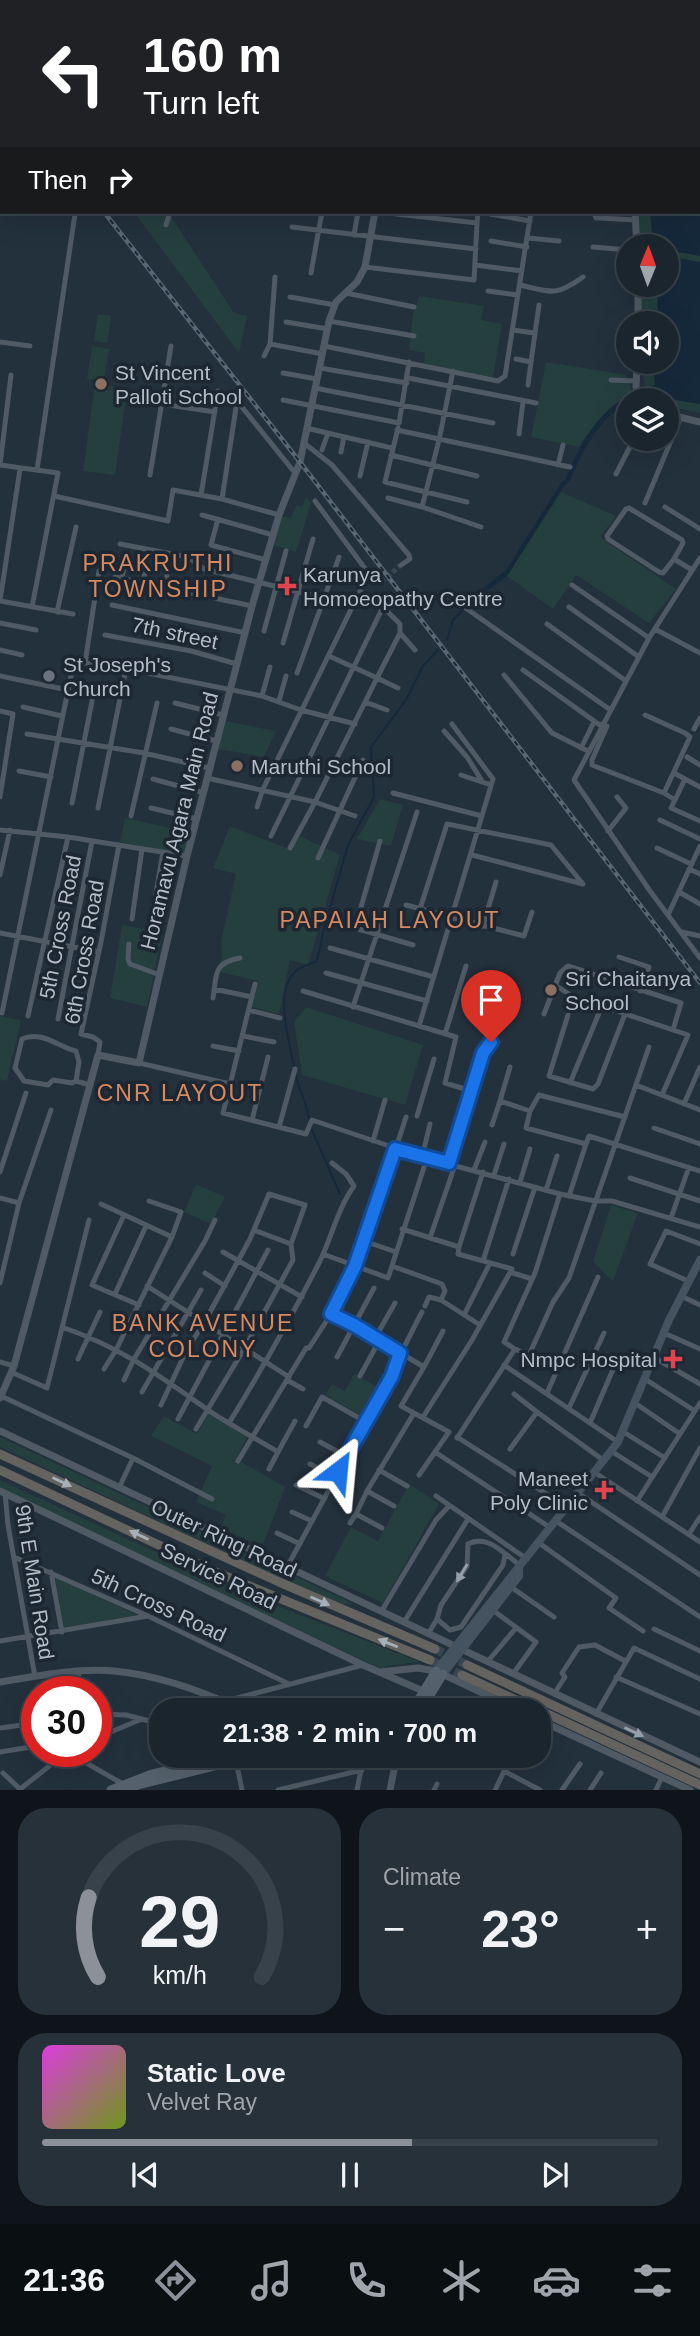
<!DOCTYPE html>
<meta charset="utf-8">
<style>
body{margin:0;font-family:Helvetica,sans-serif;background:#27313a;color:#f1f3f6;height:100vh;display:flex;flex-direction:column;font-size:26px;white-space:nowrap}
*{box-sizing:border-box;margin:0}
p{font-size:23px;color:#9fa5aa}
.icon{flex:none;width:38px;height:38px;fill:none;stroke:currentColor;stroke-width:2;stroke-linecap:round;stroke-linejoin:round}
.map{position:relative;height:1790px;overflow:hidden}
.sheet{display:flex;flex-direction:column;gap:18px;padding:18px;background:#0e1419;flex:1}
.sheet>*{flex:none}
.top-card{position:absolute;left:0px;top:0px;width:700px;height:214px;box-shadow:0 7px 28px #0002,0 0 0 2px #38424a;background:#202124;color:#fff;overflow:hidden}
.needle{width:46px;rotate:1deg}
.buttons{position:absolute;left:616px;top:234px;display:grid;gap:14px}
.buttons a{display:grid;place-items:center;width:63px;height:63px;border-radius:50%;background:#1a252e;box-shadow:0 7px 28px #0002,0 0 0 2px #38424a;font-size:35px}
.speed{position:absolute;left:21px;top:1676px;display:flex;gap:14px;font-size:35px;font-weight:700;text-align:center}
.speed>*{display:grid;place-content:center;width:91px;height:91px;border-radius:50%;background:#1a252e;box-shadow:0 7px 28px #0002,0 0 0 2px #38424a;line-height:1}
.speed .limit{border:10px solid #d22;background:#fff;color:#111}
.pin{position:absolute;display:grid;place-items:center;width:60px;height:60px;color:#fff;margin:-72px -30px;border-radius:50% 50% 50% 0;rotate:-45deg;box-shadow:0 0 7px #0007}
.pin .icon{rotate:45deg}
.me{position:absolute;width:77px;margin:-38px;rotate:29deg;stroke-linejoin:round;filter:drop-shadow(0 0 5px #0008)}
.turn{display:flex;align-items:center;gap:24px;height:147px;padding:0 28px;font-size:32px}
.turn .icon{width:91px;height:91px;stroke-width:2.5}
.turn b{display:block;font-size:49px;line-height:60px}
.then{display:flex;align-items:center;height:66px;padding:0 28px;background:#0003;gap:14px;font-size:26px}
.big{font-size:52px;font-weight:600;line-height:1.1}
.sheet .widget{flex:1;display:flex;flex-direction:column;justify-content:center;gap:10px;min-width:0;padding:0 24px;border-radius:28px;background:#27313a}
.sheet .dial{align-items:center;gap:0}
.dial svg{height:182px;overflow:visible;fill:none;stroke:#38424a;stroke-width:7;stroke-linecap:round;text-anchor:middle}
.dial text{fill:#f1f3f6;stroke:none}
.song{display:flex;align-items:center;gap:21px}
.cover{width:84px;height:84px;border-radius:10px;background:linear-gradient(135deg,hsl(300 70% 55%),hsl(80 70% 35%))}
.played{height:7px;border-radius:4px;background:linear-gradient(90deg,#8c9099 60%,#38424a 60%)}
.keys{display:flex;justify-content:space-around;direction:ltr}
.heat{display:flex;justify-content:space-between;align-items:center;font-size:38px;direction:ltr}
.sheet .tiles{flex:1;display:grid;gap:18px;grid-template-columns:1fr 1fr}
.widget:last-child{grid-column:span 2}
.trip{position:absolute;left:149px;top:1698px;width:402px;height:70px;border-radius:28px;background:#1a252e;box-shadow:0 7px 28px #0002,0 0 0 2px #38424a;font-weight:600;line-height:70px;text-align:center}
.tabs{display:flex;height:112px;justify-content:space-around;align-items:center;background:#0a0f12;color:#9fa5aa}
.tabs .icon{width:49px;height:49px}
.tabs .on{color:#8c9099}
.tabs b{font-size:32px;color:#f1f3f6}
.map>svg:first-child{display:block}
.green{fill:#253e3e}
.water{fill:#16293b}
.lines{fill:none;stroke-linecap:round;stroke-linejoin:round}
.stream{stroke:#16293b;stroke-width:2}
.minor-tunnel{stroke:#394652;stroke-width:5;stroke-dasharray:5 2.5;stroke-linecap:butt}
.trunk-tunnel{stroke:#394652;stroke-width:9;stroke-dasharray:9 4.5;stroke-linecap:butt}
.minor{stroke:#4f5a65;stroke-width:5}
.tertiary{stroke:#4f5a65;stroke-width:7}
.secondary{stroke:#455260;stroke-width:8}
.primary{stroke:#55626d;stroke-width:9}
.trunk{stroke:#646360;stroke-width:9}
.rail-casing{stroke:#596775;stroke-width:4.5}
.rail{stroke:#1c2732;stroke-width:2;stroke-dasharray:5;stroke-linecap:butt}
.oneway{fill:#a7b0b9}
.oneway2{fill:#959fab}
.route-casing{stroke:#114b97;stroke-width:18}
.route{stroke:#1a73e8;stroke-width:12}
.education-dot{fill:#8d6e63;stroke:#1c2732;stroke-width:2.5}
.health-dot{fill:#e0444e;stroke:#1c2732;stroke-width:2.5}
.worship-dot{fill:#6b7280;stroke:#1c2732;stroke-width:2.5}
.labels{text-anchor:middle;dominant-baseline:central;stroke-width:7;stroke-linejoin:round;paint-order:stroke}
.poi-label{font-size:21px;fill:#b3bdc9;stroke:#1c2732;text-anchor:start}
.street-label{font-size:21px;fill:#b3bdc9;stroke:#1c2732}
.neighbourhood-label{font-size:23px;letter-spacing:2px;fill:#d68860;stroke:#1c2732}
</style>
<div class="map">
<svg width="700" height="1790" viewBox="0 0 700 1790">
<rect width="100%" height="100%" fill="#23313d"/>
<path class="green" d="M626 0H700V413L667 406V401H651L646 397 642 362H667V324H641L640 285H667V247H639V212H698V2Z
M134 212H168L234 313 247 316 239 353Z
M419 296 484 306 481 320 502 324 493 377 424 365 425 353 409 350 413 314Z
M98 314 111 316 107 343 94 341Z
M92 346 109 349 104 381 87 379Z
M546 362 626 375 633 394C610 404 593 425 579 447L531 437Z
M95 384 127 389 115 475 83 471Z
M561 492 616 516 600 537 676 589 649 623 576 575 553 609 507 576Z
M306 497 311 503 296 552 273 545 282 516 291 518 296 505 302 507Z
M225 721 276 731 264 757 218 749Z
M380 799 403 805 391 846 357 839Z
M125 818 189 832 184 856 120 842Z
M230 826 291 850 300 836 340 855 308 965 290 960 279 1014 252 1007 258 981 215 971H217L222 957 221 941 236 874 213 868Z
M122 925 163 932 147 1007 110 998Z
M306 1007 423 1045 405 1105 302 1075 294 1022Z
M0 1016 21 1020 7 1081 0 1079Z
M196 1184 225 1197 211 1224 184 1212Z
M611 1205 638 1213 613 1281 593 1262Z
M354 1374 379 1388 364 1417 325 1395 332 1384 345 1391Z
M209 1413 247 1437 236 1459 285 1487 262 1547 221 1528 226 1515 196 1502 212 1466 151 1436 164 1416 197 1434Z
M0 1437 354 1604C340 1609 295 1584 280 1578 187 1534 93 1491 0 1447Z
M0 1480 247 1594 420 1662 387 1666 382 1669 0 1491Z
M409 1484 439 1504 383 1603 325 1576 351 1527 378 1541Z
M55 1577 137 1615 64 1628Z"/>
<path class="water" d="M644 0H700V256L667 250V247H659L653 241 650 212H698V2Z
M667 256 700 262V404L675 400 655 386 653 362H667V324H655L658 314 657 285H667Z
M633 394 636 400 628 401V403C598 418 582 453 569 482L564 486 507 576 468 605 466 602 506 570 561 483 565 480C580 445 597 410 633 394Z"/>
<g class="lines">
<path class="stream" d="M640 394 655 386
M447 640 453 620 465 608
M294 1066C289 1041 273 989 297 970 302 966 311 964 317 961L324 929 348 845 374 797 371 747 406 700 423 666 438 650
M296 1075C299 1091 307 1103 309 1119
M311 1128 340 1194"/>
<path class="minor-tunnel" d="M381 582 401 565"/>
<path class="trunk-tunnel" d="M435 1649 467 1665
M430 1660 462 1675"/>
<path class="minor" d="M107 0H113
M456 0V2
M26 2V0
M216 2 217 0
M546 2V0
M594 212 596 218H599L636 220
M490 214 530 221
M477 223 478 212
M166 225 170 212
M292 227 476 249
M354 235 358 212
M528 238 559 241
M491 241 527 247
M593 247 628 250
M475 265 522 271
M365 267 474 280 477 223 379 212
M311 273 322 212
M520 285C552 292 555 297 583 277
M488 291 518 295
M346 293 414 307
M290 297 335 305
M329 321 414 336
M286 322 328 329
M513 330 534 333
M0 342 30 346
M270 344 323 354
M324 346 498 381 505 376 531 212
M264 356 270 344 275 277
M516 359 531 362 539 305
M320 368 407 383
M283 373 317 379
M408 378 536 403
M611 380 636 381
M528 385 531 362
M315 388 493 423
M283 400 399 423 409 362
M162 404 215 412
M306 428 392 448
M398 428 385 482 467 502
M397 430 570 467
M519 434 523 402
M304 443 332 465 409 555 410 559 401 565
M322 450 328 433
M341 452 344 437
M391 455 477 476
M0 465 58 473 32 607
M0 465 11 375
M558 465 563 445
M20 469 0 601 73 614
M37 470 75 214
M616 474 634 439
M150 475 171 346
M360 476 368 442
M201 495 218 391
M54 496 168 521 173 490 222 499 279 515
M388 498 422 507 439 440 453 371
M222 499 237 401 295 473
M315 501 375 582H381
M645 503 680 419
M422 507 481 527
M665 507 700 529
M202 515 273 535
M218 519 211 545 266 560
M120 544 188 557 204 569 324 598
M700 558 649 638 574 780 650 891 700 958
M674 559 683 543 682 540 629 508 626 509 607 536 608 539 659 572 663 573 674 559 692 570
M115 577 252 606
M122 578 125 562
M143 583 146 566
M572 585 649 638
M164 588 168 571
M460 604 609 709
M112 605 246 633
M569 607 639 657
M57 612 76 527
M0 623 36 630
M547 624 626 681
M655 629 700 653
M264 631 286 551
M105 635 191 651 237 664
M283 643 313 539
M0 650 22 655
M85 663 97 664
M102 664 262 696 301 710 355 724
M523 670 601 726
M297 673 339 557
M504 675 552 733 588 751
M0 676 68 690
M398 688 377 678 400 633 415 650
M262 696 270 667
M279 701 286 676
M365 702 387 710
M175 703 223 715
M23 707 62 716
M0 711 13 714 0 797
M602 724 607 726 592 760V765L664 793 690 737 685 733 645 715
M171 729 216 741
M694 729 700 718
M444 731 467 757 482 781
M27 734 144 753 209 768
M581 748 594 722
M687 757 700 765
M19 771 51 777
M674 773 700 787
M461 775 491 785
M207 778 315 802 355 816
M153 779 204 793
M393 793 482 816
M664 793 675 800 671 808 700 821
M675 800 685 779
M72 803 95 686
M257 807 263 789 363 585
M98 808 126 669
M151 808 197 819
M131 816 157 703
M660 820 700 839
M0 830 68 837 187 856
M608 831 626 808 617 797
M271 836 383 607 400 624V633
M380 841 355 928 413 945
M290 848 315 802 377 678 329 656
M657 848 691 864
M318 858 363 760
M689 869 700 874
M0 875 10 830
M679 892 700 904
M406 905 524 936 532 912
M420 909 447 824 551 845 583 884 472 855
M668 915 700 846
M132 919 142 849
M151 923 163 852
M343 925 355 928
M483 926 496 882
M682 932 700 936
M0 933 99 952
M129 944 128 959 130 964 160 975
M330 948 434 977
M619 957 649 967 640 991
M326 973 427 1001
M255 984 223 1113 306 1134 312 1120 422 1157 560 1194 595 1201H612L700 1227
M555 985 572 996 688 1035 662 1095
M214 989 252 997
M303 991 456 1037 445 1083 472 1091
M213 998C217 975 212 963 240 958
M353 1007 417 812
M249 1010 280 1018
M2 1013 73 666 85 663 99 571
M544 1014 560 973 568 966 681 1003 673 1030
M568 1015 549 1076 593 1089 598 1084 625 1014
M28 1016 68 837
M58 1019 92 841
M419 1026 493 779 452 724
M445 1034 466 966
M243 1036 274 1042
M213 1046 239 1051
M98 1055 100 1042 93 1037 81 1034 101 942 119 845
M139 1063 230 1084
M510 1067 500 1101 530 1111 526 1128 586 1144 569 1196
M76 1081 79 1062 76 1051C59 1047 41 1030 22 1039L15 1068 24 1081 48 1085 53 1080 72 1083 76 1081 90 1085
M570 1083 602 1006
M636 1085 700 1110
M684 1104 700 1067
M530 1111 539 1095 625 1117
M417 1116 434 1059
M406 1117 372 1222 355 1266 331 1314 354 1325 424 1367 401 1406 449 1432 435 1452 551 1528
M252 1120 268 1057
M492 1125 500 1101
M279 1127 295 1069
M654 1128 700 1144
M373 1141 385 1100
M586 1144 589 1136 700 1171
M422 1157 430 1124
M449 1163 483 1053 489 1043 498 1042
M474 1170 485 1142
M0 1172 26 1093
M494 1175 504 1144
M630 1178 700 1201
M520 1182 530 1149
M546 1190 557 1156
M0 1198 19 1203
M101 1204 172 1237
M124 1215 92 1285 139 1305
M671 1218 689 1167
M402 1229 459 1247 458 1254 512 1269 472 1340 423 1417
M254 1230 291 1244
M430 1238 455 1165
M364 1241 396 1252
M459 1247 483 1172
M223 1252 302 1297
M323 1254 388 1278 427 1158
M513 1254 535 1187
M483 1261 509 1179
M392 1266 442 1284 445 1291 441 1300
M510 1272 532 1279
M205 1273 225 1286
M688 1281 650 1264 666 1231 700 1244
M0 1283 19 1203 51 1110
M147 1286 289 1377
M115 1294 146 1226
M681 1296 700 1305
M425 1306 429 1297 441 1300 480 1325
M464 1315 490 1263
M62 1327C122 1348 157 1374 208 1410 230 1425 255 1438 278 1452L269 1469
M664 1333 700 1349
M375 1338 395 1303
M515 1349 504 1342 535 1273 560 1194
M337 1357 374 1288
M655 1358 700 1384
M78 1359 100 1312
M0 1362 14 1366
M504 1365 618 1442
M424 1367 443 1331
M104 1369 116 1350 172 1237 181 1212 149 1201
M11 1372 47 1388 89 1220
M360 1376 379 1341
M645 1379 695 1411
M124 1380 134 1359 205 1241 215 1220
M287 1380 303 1389
M142 1392 201 1290
M547 1393 598 1277
M514 1394 537 1412
M1 1396 133 1458 212 1499
M635 1403 680 1434
M161 1405 187 1349 204 1323 250 1239 269 1194 305 1205 291 1244 293 1260 244 1349 196 1429
M569 1408 604 1333
M178 1419 268 1250
M366 1422C387 1386 402 1349 422 1312
M229 1423C262 1369 292 1316 320 1261 332 1236 338 1208 354 1186L346 1174 332 1163
M590 1423 617 1360
M622 1431 665 1458
M457 1437 567 1507
M457 1438 515 1349 529 1355 553 1302 569 1278 649 1047
M320 1442 346 1456
M510 1449 537 1412 603 1460
M611 1451 652 1477
M278 1452 295 1421
M238 1461 306 1348H309L331 1314
M310 1464 335 1477
M379 1470 407 1486
M594 1472 700 1542
M419 1475 435 1452
M296 1485 323 1498
M119 1488 133 1458
M367 1491 394 1506
M5 1493 8 1525 35 1677
M578 1493 700 1575
M436 1496 527 1559
M637 1501 700 1403
M292 1512 312 1521
M662 1517 700 1448
M556 1521 700 1617
M350 1523 356 1514
M382 1528 356 1514 367 1491 414 1413
M277 1533 300 1544
M689 1534 700 1517
M539 1543 616 1598 609 1608 643 1631
M14 1557 148 1616 289 1684
M287 1567 366 1422 322 1397 306 1426
M51 1572 62 1632
M511 1587 554 1617
M494 1611 536 1642 513 1674
M381 1612 436 1520 449 1506
M437 1619 450 1630 461 1627 503 1565 505 1555
M404 1622 468 1519
M654 1629 700 1651
M428 1634 437 1619 441 1605 467 1566 468 1544C488 1533 506 1556 521 1566
M0 1641 148 1616
M488 1661 516 1628
M78 1672 81 1692
M616 1677 700 1714
M554 1694 565 1677 562 1673 579 1647 595 1645 625 1661
M226 1701 363 1665
M492 1710 497 1700
M96 1714 126 1715 161 1724
M596 1714 634 1648 700 1679
M0 1728 37 1723
M96 1738 142 1719
M0 1752 37 1746
M67 1752 123 1784
M427 1755 435 1758 441 1755
M539 1755 542 1757
M236 1761 242 1790
M504 1771 540 1790
M3 1773 20 1789
M19 1790 67 1752
M278 1790 362 1770
M357 1790 364 1755
M434 1790 437 1784
M495 1790 512 1755
M562 1790 580 1764
M590 1790 601 1773
M656 1790 662 1777"/>
<path class="tertiary" d="M353 0 354 2
M566 0 578 2
M493 2 496 0
M635 212 637 247
M638 285V324
M637 362 636 387 640 401
M667 414 700 422
M0 1398 14 1366 98 1055 139 1063 187 856 252 606 279 515 300 462 329 321 336 302 357 282 365 267 375 212
M0 1431 700 1762
M0 1491 363 1665 423 1691
M380 1672 418 1668 436 1671 518 1710
M0 1682C37 1676 76 1668 114 1671 159 1675 202 1691 243 1710
M539 1720 690 1790
M390 1790 394 1770 400 1755"/>
<path class="secondary" d="M436 1671 618 1442 669 1320 700 1260
M443 1674 519 1576V1569"/>
<path class="primary" d="M410 1710 414 1707 436 1671
M421 1710 443 1674
M111 1790 152 1774 230 1755
M127 1790 138 1785 258 1755"/>
<path class="trunk" d="M0 1454 279 1582 435 1649
M0 1470 218 1573 430 1660
M467 1665 700 1774
M462 1675 538 1710
M539 1710 700 1785"/>
<defs>
<path id="rail" d="M0 64 2 67
M0 77 2 80
M104 212 300 462 700 983"/>
</defs>
<use href="#rail" class="rail-casing"/>
<use href="#rail" class="rail"/>
</g>
<defs><path id="oneway-solid" d="M-6-.8H1V-3.2L6.5 0L1 3.2V.8H-6Z" transform="scale(1.75)"/></defs>
<g class="oneway">
<use href="#oneway-solid" transform="translate(62 1482) rotate(25)"/>
<use href="#oneway-solid" transform="translate(139 1535) rotate(-155)"/>
<use href="#oneway-solid" transform="translate(320 1601) rotate(24)"/>
<use href="#oneway-solid" transform="translate(388 1643) rotate(-158)"/>
</g>
<g class="oneway2">
<use href="#oneway-solid" transform="translate(462 1573) rotate(121)"/>
<use href="#oneway-solid" transform="translate(634 1732) rotate(25)"/>
</g>
<g class="lines">
<defs>
<path id="route" d="M338 1471 392 1376 400 1353 354 1325 331 1314 355 1266 395 1149 449 1163 483 1053 491 1042"/>
</defs>
<use href="#route" class="route-casing"/>
<use href="#route" class="route"/>
</g>
<g class="education-dot">
<circle cx="101" cy="384" r="7"/>
<circle cx="237" cy="766" r="7"/>
<circle cx="551" cy="990" r="7"/>
</g>
<g class="health-dot">
<path d="M283.5 575.5h7v7h7v7h-7v7h-7v-7h-7v-7h7z"/>
<path d="M669.5 1348.5h7v7h7v7h-7v7h-7v-7h-7v-7h7z"/>
<path d="M600.5 1479.5h7v7h7v7h-7v7h-7v-7h-7v-7h7z"/>
</g>
<circle class="worship-dot" cx="49" cy="676" r="7"/>
<g class="labels">
<g class="poi-label">
<text x="115" y="372">St Vincent<tspan x="115" dy="24">Palloti School</tspan></text>
<text x="303" y="574">Karunya<tspan x="303" dy="24">Homoeopathy Centre</tspan></text>
<text x="63" y="664">St Joseph's<tspan x="63" dy="24">Church</tspan></text>
<text x="251" y="766">Maruthi School</text>
<text x="565" y="978">Sri Chaitanya<tspan x="565" dy="24">School</tspan></text>
<text x="657" y="1359" text-anchor="end">Nmpc Hospital</text>
<text x="588" y="1478" text-anchor="end">Maneet<tspan x="588" dy="24">Poly Clinic</tspan></text>
</g>
<g class="street-label">
<text transform="translate(175 633) rotate(12)">7th street</text>
<text transform="translate(179 821) rotate(-76)">Horamavu Agara Main Road</text>
<text transform="translate(60 927) rotate(-79)">5th Cross Road</text>
<text transform="translate(84 952) rotate(-80)">6th Cross Road</text>
<text transform="translate(224 1538) rotate(25)">Outer Ring Road</text>
<text transform="translate(219 1576) rotate(26)">Service Road</text>
<text transform="translate(35 1582) rotate(81)">9th E Main Road</text>
<text transform="translate(159 1605) rotate(25)">5th Cross Road</text>
</g>
<g class="neighbourhood-label">
<text x="158" y="563">PRAKRUTHI<tspan x="158" dy="26">TOWNSHIP</tspan></text>
<text x="390" y="920">PAPAIAH LAYOUT</text>
<text x="180" y="1093">CNR LAYOUT</text>
<text x="203" y="1323">BANK AVENUE<tspan x="203" dy="26">COLONY</tspan></text>
</g>
</g>
</svg>
<div class="buttons">
<a><svg class="needle" viewBox="-14 -14 28 28"><path d="M0-13l5 13h-10z" fill="#e53935"/><path d="M0 13l5-13h-10z" fill="#9fa5aa"/></svg></a>
<a><svg class="icon" aria-label="sound" viewBox="0 0 24 24"><path d="M4 9h4l5-4v14l-5-4H4zM17 9q2 3 0 6"/></svg></a>
<a><svg class="icon" aria-label="layers" viewBox="0 0 24 24"><path d="M12 4l9 5-9 5-9-5zM3 14l9 5 9-5"/></svg></a>
</div>
<div class="speed"><div class="limit">30</div></div>
<div class="pin" style="left:491px;top:1042px;background:#d93025"><svg class="icon" aria-label="arrive" viewBox="0 0 24 24"><path d="M6 21V4h12l-3 4 3 4H6"/></svg></div>
<svg class="me" style="left:338px;top:1471px" viewBox="-20 -20 40 40"><path d="M0-17L14 15 0 8-14 15z" fill="#1a73e8" stroke="#fff" stroke-width="4"/></svg>
<div class="trip">21:38 · 2 min · 700 m</div>
<div class="top-card">
<div class="turn"><svg class="icon" aria-label="left" viewBox="0 0 24 24"><path d="M17 20v-9H6M10 6l-5 5 5 5"/></svg><div><b>160 m</b>Turn left</div></div>
<div class="then">Then<svg class="icon" aria-label="right" viewBox="0 0 24 24"><path d="M7 20v-9h11M14 6l5 5-5 5"/></svg></div>
</div>
</div>
<section class="sheet">
<div class="tiles">
<div class="widget dial"><svg viewBox="0 0 100 80">
<path d="M14 69A42 42 0 1 1 86 69"/>
<path d="M14 69A42 42 0 0 1 10 34" stroke="#8c9099"/>
<text x="50" y="56" font-size="32" font-weight="700">29</text>
<text x="50" y="72" font-size="11">km/h</text>
</svg></div>
<div class="widget"><p>Climate</p>
<div class="heat"><a>−</a><b class="big">23°</b><a>+</a></div>
</div>
<div class="widget">
<div class="song"><i class="cover"></i><div><b>Static Love</b><p>Velvet Ray</p></div></div>
<div class="played"></div>
<div class="keys"><svg class="icon" aria-label="previous" viewBox="0 0 24 24"><path d="M18 5L8 12l10 7zM5 5v14"/></svg><svg class="icon" aria-label="pause" viewBox="0 0 24 24"><path d="M8 5v14M16 5v14"/></svg><svg class="icon" aria-label="next" viewBox="0 0 24 24"><path d="M6 5l10 7-10 7zM19 5v14"/></svg></div>
</div>
</div>
</section>
<nav class="tabs">
<b>21:36</b>
<svg class="icon on" aria-label="directions" viewBox="0 0 24 24"><path d="M12 3l9 9-9 9-9-9zM9 14v-3h6M13 9l2 2-2 2"/></svg>
<svg class="icon" aria-label="music" viewBox="0 0 24 24"><path d="M9 18V5l10-2v13"/><circle cx="6" cy="18" r="3"/><circle cx="16" cy="16" r="3"/></svg>
<svg class="icon" aria-label="phone" viewBox="0 0 24 24"><path d="M5 4h4l2 5-3 2q2 4 5 5l2-3 5 2v4C11 20 4 13 5 4z"/></svg>
<svg class="icon" aria-label="climate" viewBox="0 0 24 24"><path d="M12 3v18M4 7l16 10M4 17L20 7"/></svg>
<svg class="icon" aria-label="car" viewBox="0 0 24 24"><path d="M5 17H2v-5l4-1 3-4h7l3 4 3 1v5h-3M9 17h6M6 11h13"/><circle cx="7" cy="17" r="2"/><circle cx="17" cy="17" r="2"/></svg>
<svg class="icon" aria-label="filters" viewBox="0 0 24 24"><path d="M4 7h16M4 17h16"/><circle cx="9" cy="7" r="2"/><circle cx="15" cy="17" r="2"/></svg>
</nav>
